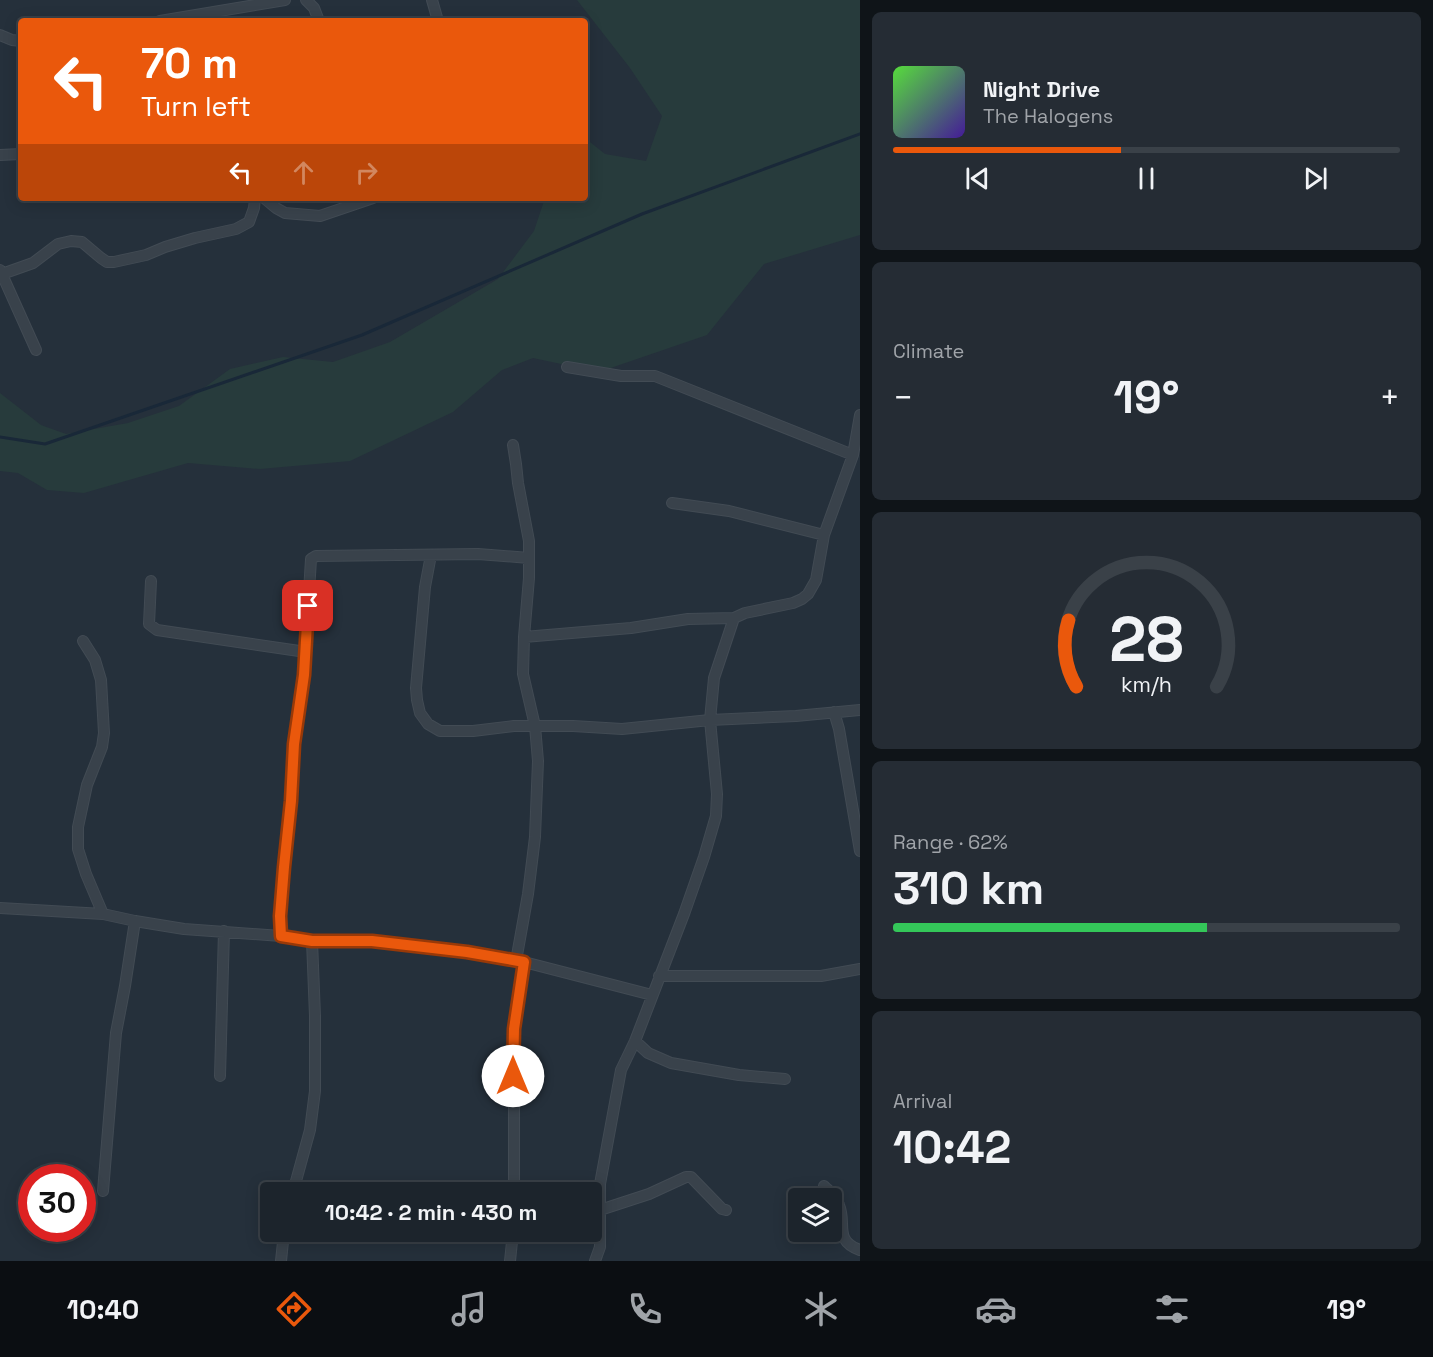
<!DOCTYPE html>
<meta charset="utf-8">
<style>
body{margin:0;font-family:"Space Grotesk",sans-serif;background:#252c34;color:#f1f3f6;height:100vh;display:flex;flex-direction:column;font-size:22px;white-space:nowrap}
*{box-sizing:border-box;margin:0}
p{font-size:20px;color:#a0a4a9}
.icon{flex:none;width:33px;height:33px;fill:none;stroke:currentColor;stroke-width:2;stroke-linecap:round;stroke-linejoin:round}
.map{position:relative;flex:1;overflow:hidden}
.sheet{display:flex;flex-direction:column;gap:12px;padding:12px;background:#0f1418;width:573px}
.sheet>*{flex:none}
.banner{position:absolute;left:18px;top:18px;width:570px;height:183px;border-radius:6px;box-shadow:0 3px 15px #0003,0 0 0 2px #3a4148;background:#ea580c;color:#fff;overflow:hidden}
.buttons{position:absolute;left:788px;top:1188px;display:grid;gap:12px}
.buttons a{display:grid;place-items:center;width:54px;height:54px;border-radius:6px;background:#1c242c;box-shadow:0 3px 15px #0003,0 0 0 2px #3a4148;font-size:30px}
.speed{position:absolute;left:18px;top:1164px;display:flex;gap:12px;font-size:30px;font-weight:700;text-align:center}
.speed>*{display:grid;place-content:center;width:78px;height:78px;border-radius:50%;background:#1c242c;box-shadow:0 3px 15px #0003,0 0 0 2px #3a4148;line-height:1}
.speed .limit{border:9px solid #d22;background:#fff;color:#111}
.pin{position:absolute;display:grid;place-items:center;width:51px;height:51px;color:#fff;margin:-26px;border-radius:12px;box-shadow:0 3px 9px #0006}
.me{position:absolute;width:66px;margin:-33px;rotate:0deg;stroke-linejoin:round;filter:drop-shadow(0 0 4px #0008)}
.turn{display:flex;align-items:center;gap:21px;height:126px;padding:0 24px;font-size:27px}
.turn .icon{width:78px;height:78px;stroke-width:2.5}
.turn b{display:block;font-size:42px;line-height:51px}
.lanes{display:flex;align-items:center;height:57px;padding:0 24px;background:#0003;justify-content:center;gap:30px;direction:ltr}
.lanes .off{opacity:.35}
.big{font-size:45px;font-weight:800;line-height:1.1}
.sheet .tile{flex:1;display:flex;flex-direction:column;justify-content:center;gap:9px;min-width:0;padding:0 21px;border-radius:9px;background:#252c34}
.sheet .dial{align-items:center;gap:0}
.dial svg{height:156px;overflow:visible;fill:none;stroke:#3a4148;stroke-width:7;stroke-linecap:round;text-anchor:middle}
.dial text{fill:#f1f3f6;stroke:none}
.song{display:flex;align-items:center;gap:18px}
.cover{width:72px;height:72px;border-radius:9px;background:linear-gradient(135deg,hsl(110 70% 55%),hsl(260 70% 35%))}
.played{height:6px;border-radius:3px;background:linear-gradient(90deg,#ea580c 45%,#3a4148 45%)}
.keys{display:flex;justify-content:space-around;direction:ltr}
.heat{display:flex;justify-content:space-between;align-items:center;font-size:33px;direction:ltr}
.charge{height:9px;border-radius:4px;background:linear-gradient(90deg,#34c759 62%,#3a4148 0)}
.trip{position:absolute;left:260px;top:1182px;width:342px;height:60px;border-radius:6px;background:#1c242c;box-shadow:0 3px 15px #0003,0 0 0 2px #3a4148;font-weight:800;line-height:60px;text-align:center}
.menu{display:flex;height:96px;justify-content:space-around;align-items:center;background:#0b0e12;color:#a0a4a9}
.menu .icon{width:42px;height:42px}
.menu .selected{color:#ea580c}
.menu b{font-size:27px;color:#f1f3f6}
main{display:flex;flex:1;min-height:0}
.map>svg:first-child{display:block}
.green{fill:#273b3c}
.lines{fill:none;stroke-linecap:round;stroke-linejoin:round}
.stream{stroke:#192838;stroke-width:3}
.street-casing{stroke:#424b54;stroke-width:12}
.street{stroke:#39424b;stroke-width:10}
.route-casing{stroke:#983908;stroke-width:15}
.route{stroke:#ea580c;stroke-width:10}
</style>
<main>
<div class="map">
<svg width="860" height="1261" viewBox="0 0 860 1261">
<rect width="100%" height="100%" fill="#25303b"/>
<path class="green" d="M577 0H860V235L764 264 707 335 599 372 533 358 502 370 453 412 350 461 260 469 188 463 84 493 47 490 18 473 0 471V393L41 425 66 434 128 423 179 406 230 369 283 357 333 362 390 342 498 279 534 231 545 198H585V138L605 154 646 161 662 116 630 68Z"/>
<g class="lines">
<path class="stream" d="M0 437 45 444 362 335 642 214 860 134"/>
<defs>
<path id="street" d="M306 0 314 8 319 21
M432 0 438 21
M160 21 285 0
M0 35 12 40 21 41
M0 155 21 154
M264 198 276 208 285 213 320 216 373 198
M0 270 36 350
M2 274 33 263 58 244 71 241 82 242 101 258 107 262H114L146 255 165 247 195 238 236 229 249 222 254 208 255 198
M567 367 621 376H655L853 455
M513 445 516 464 518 483 529 541V578L524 637 523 674 535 726 538 761 535 837 528 894 516 961
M672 503 729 511 824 535
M431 555 425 587 416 688 417 700 420 713 428 724 440 731H473L514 726H573L622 729 710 720 796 716 860 710
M151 581 149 624 157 630 306 652
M524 637 631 628 688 619 734 618 745 613 793 603 802 599 808 594 816 580 824 535 853 455 860 415
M83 641 95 660 101 680 104 733 102 747 87 785 78 827V849L86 874 103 914
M834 712 839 729 860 851
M0 908 103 914 135 921 184 929 281 936 312 941H372L467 952 524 962 652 995
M281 936 280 916 283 867 291 801 294 744 304 675 311 559 316 556 478 554 529 558
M659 976H821L860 969
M635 1041 648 1053 671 1063 739 1075 785 1079
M220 1076 224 931
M824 1186C830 1192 836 1196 839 1205 847 1224 833 1240 860 1250
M103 1191 116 1033 125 986 135 921
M293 1192 310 1130 315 1091V1016L312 941
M514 1192V1029L524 962
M600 1210 649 1194 686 1177H691L722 1209 726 1210
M281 1261 284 1232
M510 1261 513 1232
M595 1261 600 1247V1184L621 1070 635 1041 684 914 704 857 716 816 717 794 710 720 714 678 734 618"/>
</defs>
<use href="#street" class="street-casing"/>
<use href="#street" class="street"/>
</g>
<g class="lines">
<defs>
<path id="route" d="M308 606 304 675 294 744 291 801 284 867 280 916 281 936 312 941H372L467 952 524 962 514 1029 513 1076"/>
</defs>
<use href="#route" class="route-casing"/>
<use href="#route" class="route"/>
</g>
</svg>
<div class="buttons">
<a><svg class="icon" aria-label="layers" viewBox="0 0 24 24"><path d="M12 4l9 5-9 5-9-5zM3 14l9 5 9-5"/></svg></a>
</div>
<div class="speed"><div class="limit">30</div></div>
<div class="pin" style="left:308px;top:606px;background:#d93025"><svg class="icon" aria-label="arrive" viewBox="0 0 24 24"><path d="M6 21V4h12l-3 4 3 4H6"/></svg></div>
<svg class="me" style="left:513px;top:1076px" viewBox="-20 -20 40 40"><circle r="19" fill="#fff"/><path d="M0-13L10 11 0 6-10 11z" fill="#ea580c"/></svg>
<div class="trip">10:42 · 2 min · 430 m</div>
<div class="banner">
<div class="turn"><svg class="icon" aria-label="left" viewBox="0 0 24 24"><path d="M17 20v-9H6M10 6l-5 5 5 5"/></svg><div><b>70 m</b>Turn left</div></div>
<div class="lanes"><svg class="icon" aria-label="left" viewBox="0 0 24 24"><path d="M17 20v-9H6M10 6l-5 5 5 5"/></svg><svg class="icon off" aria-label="ahead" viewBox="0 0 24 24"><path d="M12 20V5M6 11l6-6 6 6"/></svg><svg class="icon off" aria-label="right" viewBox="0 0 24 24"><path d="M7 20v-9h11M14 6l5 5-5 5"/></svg></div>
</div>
</div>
<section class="sheet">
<div class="tile">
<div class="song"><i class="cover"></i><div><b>Night Drive</b><p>The Halogens</p></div></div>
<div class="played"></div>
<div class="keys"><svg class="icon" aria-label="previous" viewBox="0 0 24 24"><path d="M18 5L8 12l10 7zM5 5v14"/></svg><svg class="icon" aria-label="pause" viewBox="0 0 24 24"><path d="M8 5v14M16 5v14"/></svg><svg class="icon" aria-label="next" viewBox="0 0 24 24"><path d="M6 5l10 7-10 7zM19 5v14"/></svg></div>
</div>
<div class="tile"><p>Climate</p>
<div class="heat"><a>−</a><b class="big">19°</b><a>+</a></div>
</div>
<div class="tile dial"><svg viewBox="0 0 100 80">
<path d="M14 69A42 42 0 1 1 86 69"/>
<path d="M14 69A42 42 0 0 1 10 35" stroke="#ea580c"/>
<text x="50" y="56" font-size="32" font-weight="700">28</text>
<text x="50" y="72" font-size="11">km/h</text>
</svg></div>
<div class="tile"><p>Range · 62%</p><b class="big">310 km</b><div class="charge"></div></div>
<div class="tile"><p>Arrival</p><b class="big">10:42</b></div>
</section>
</main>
<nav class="menu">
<b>10:40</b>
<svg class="icon selected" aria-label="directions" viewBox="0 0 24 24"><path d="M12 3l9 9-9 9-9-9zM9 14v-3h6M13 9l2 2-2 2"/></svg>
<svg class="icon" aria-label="music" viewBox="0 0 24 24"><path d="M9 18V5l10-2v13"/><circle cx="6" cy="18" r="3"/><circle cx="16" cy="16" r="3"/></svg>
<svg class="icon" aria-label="phone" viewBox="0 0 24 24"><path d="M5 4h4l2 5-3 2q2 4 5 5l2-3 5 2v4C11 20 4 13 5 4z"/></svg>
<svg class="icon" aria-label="climate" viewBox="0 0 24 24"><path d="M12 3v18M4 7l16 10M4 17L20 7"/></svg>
<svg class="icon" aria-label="car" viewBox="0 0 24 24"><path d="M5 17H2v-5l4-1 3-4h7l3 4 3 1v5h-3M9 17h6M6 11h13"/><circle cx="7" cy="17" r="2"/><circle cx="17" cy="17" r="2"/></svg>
<svg class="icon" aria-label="filters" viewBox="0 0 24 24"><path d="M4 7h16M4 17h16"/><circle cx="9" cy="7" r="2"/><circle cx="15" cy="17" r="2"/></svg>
<b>19°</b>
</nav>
